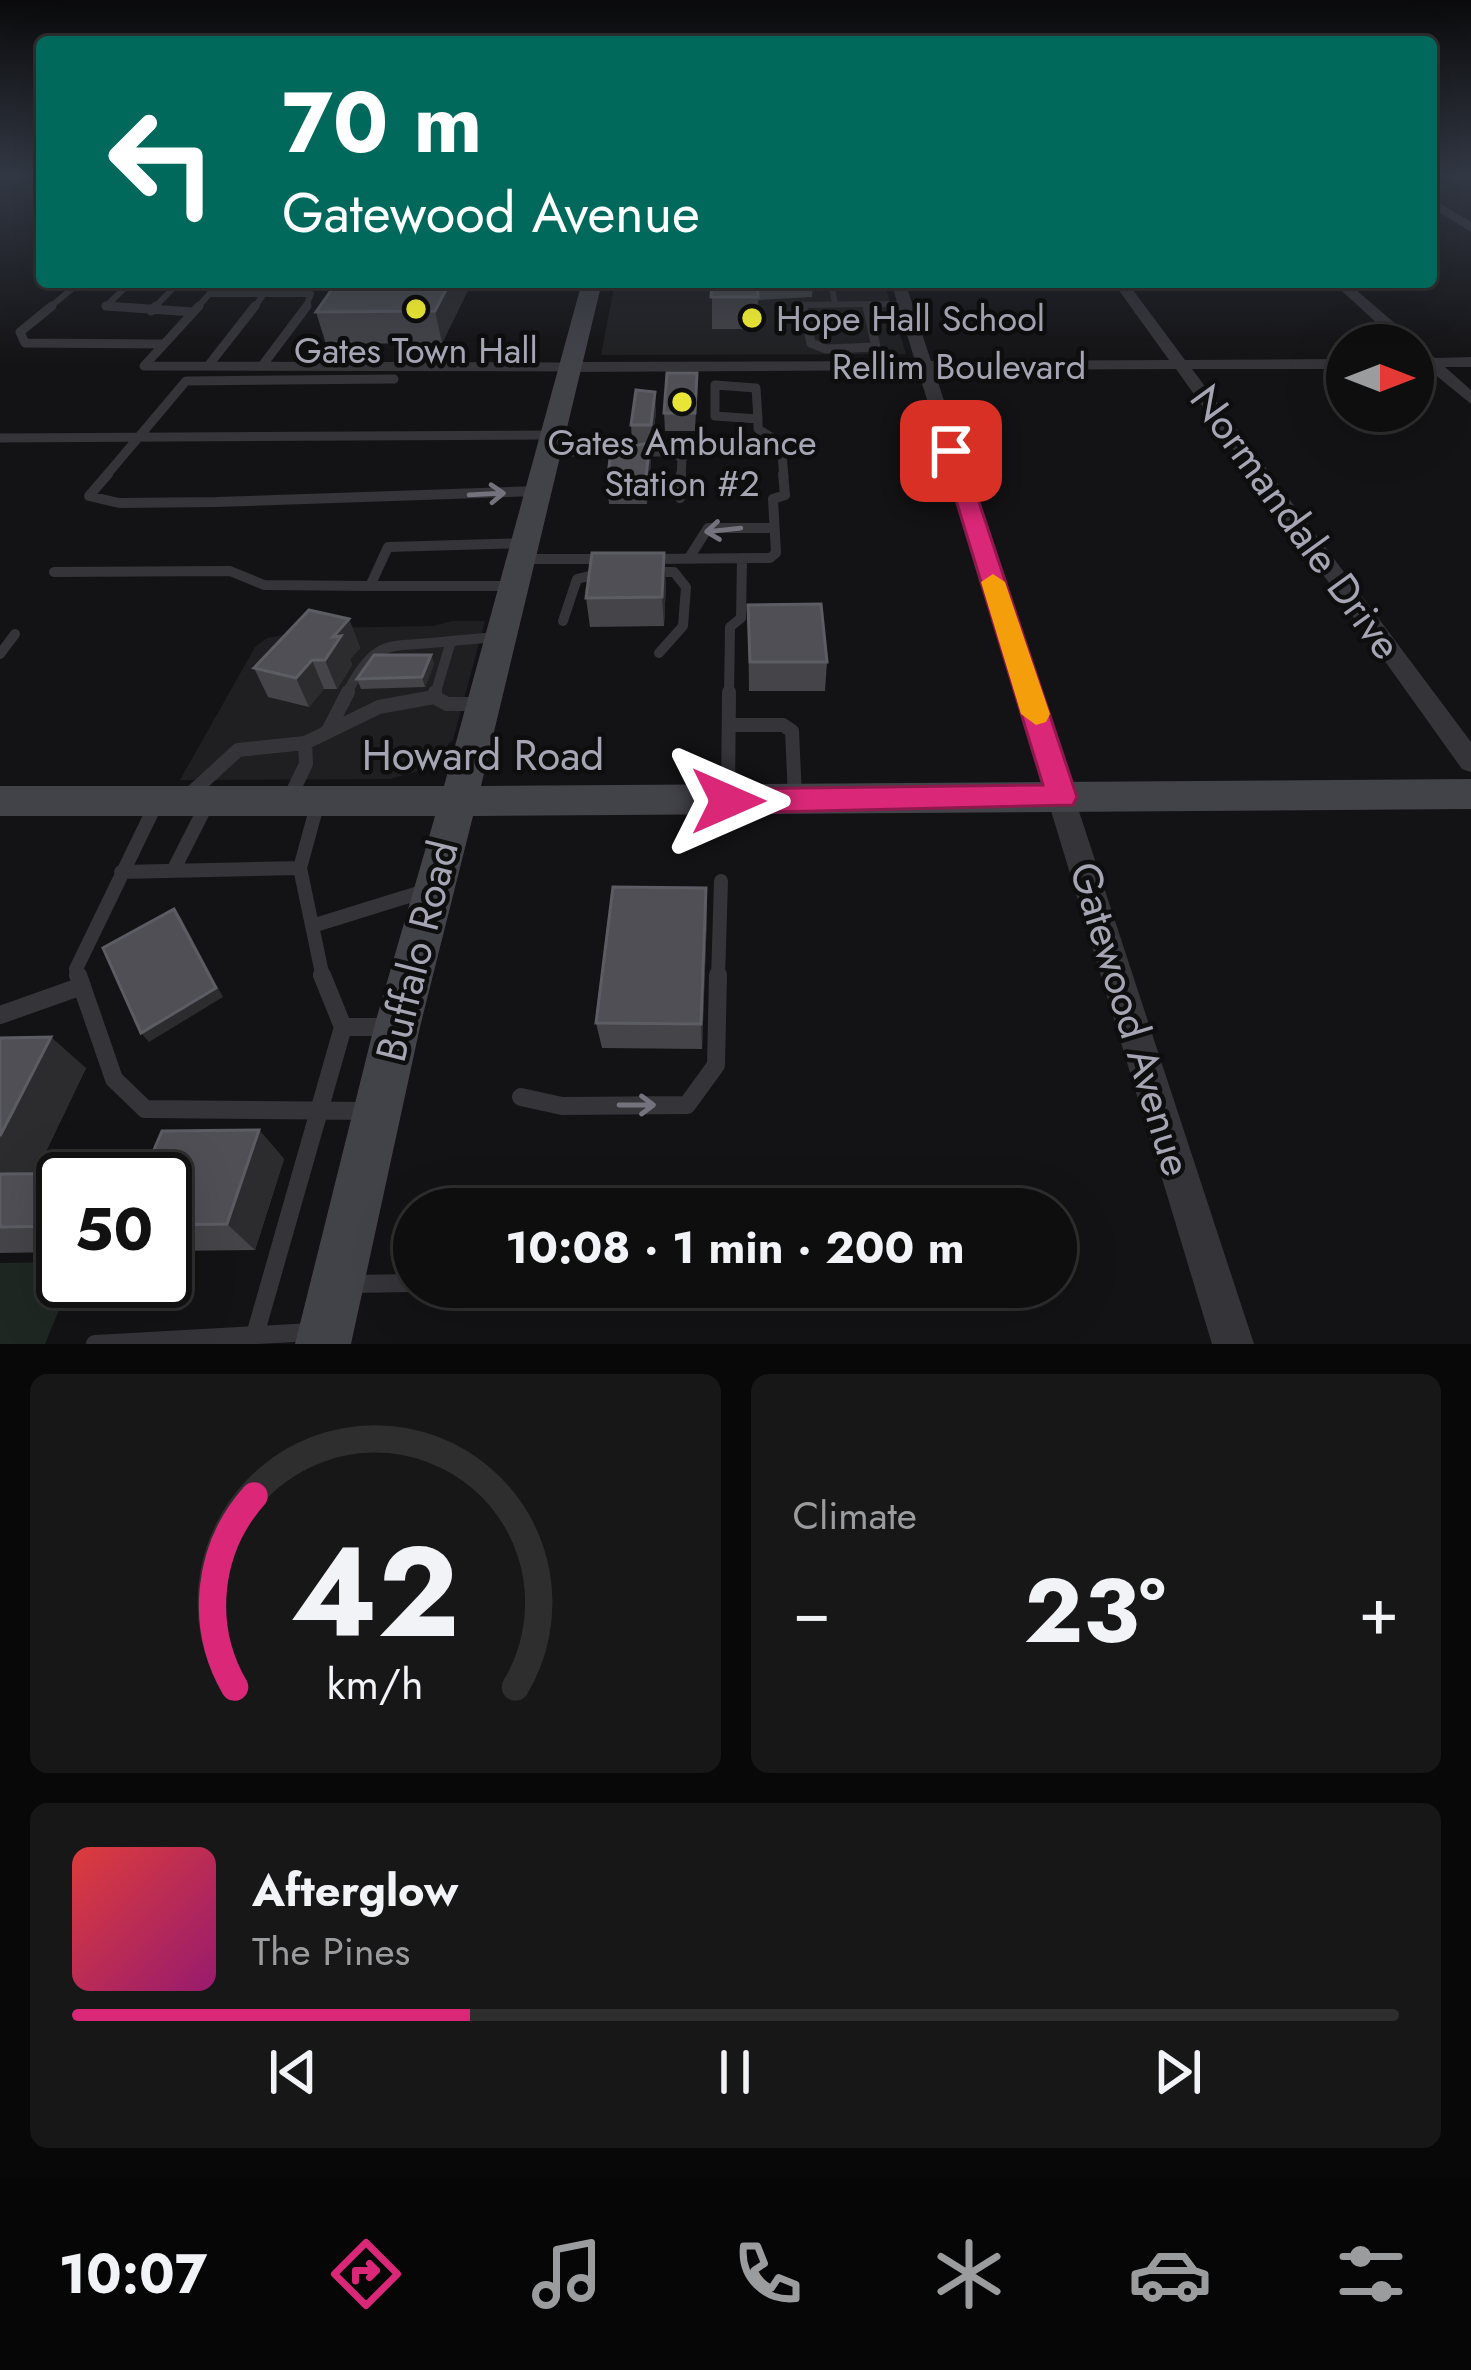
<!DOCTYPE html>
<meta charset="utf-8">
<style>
body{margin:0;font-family:Jost,sans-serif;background:#171718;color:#f1f3f6;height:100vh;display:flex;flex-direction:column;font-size:45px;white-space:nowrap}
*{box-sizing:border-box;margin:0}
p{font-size:39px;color:#9b9c9e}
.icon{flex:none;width:66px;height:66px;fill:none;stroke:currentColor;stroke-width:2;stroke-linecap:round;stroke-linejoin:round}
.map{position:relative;height:1344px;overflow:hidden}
.details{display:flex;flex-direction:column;gap:30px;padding:30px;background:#080808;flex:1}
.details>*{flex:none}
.hud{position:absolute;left:36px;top:36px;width:1401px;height:252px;border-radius:12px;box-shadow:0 12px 48px #0002,0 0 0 3px #2e2e2f;background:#00695c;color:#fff;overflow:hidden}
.needle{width:78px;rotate:90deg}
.fabs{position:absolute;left:1326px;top:324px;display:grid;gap:24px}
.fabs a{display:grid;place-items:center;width:108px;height:108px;border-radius:50%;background:#0e0e0f;box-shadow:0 12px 48px #0002,0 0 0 3px #2e2e2f;font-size:60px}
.speed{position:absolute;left:36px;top:1152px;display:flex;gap:24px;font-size:60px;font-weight:700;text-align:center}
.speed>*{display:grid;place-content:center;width:156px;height:156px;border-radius:50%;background:#0e0e0f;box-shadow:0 12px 48px #0002,0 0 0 3px #2e2e2f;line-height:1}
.speed .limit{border:6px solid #111;border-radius:18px;background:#fff;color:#111}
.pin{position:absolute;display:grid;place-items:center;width:102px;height:102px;color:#fff;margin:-51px;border-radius:24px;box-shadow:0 6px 18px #0006}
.me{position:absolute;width:132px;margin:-66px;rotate:90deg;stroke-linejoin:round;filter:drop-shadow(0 0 9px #0008)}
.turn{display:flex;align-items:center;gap:42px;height:252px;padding:0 48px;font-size:54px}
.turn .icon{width:156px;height:156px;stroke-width:2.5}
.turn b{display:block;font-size:84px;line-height:102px}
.big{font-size:90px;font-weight:700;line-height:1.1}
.details .widget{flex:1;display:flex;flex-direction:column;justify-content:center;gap:18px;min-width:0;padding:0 42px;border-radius:18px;background:#171718}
.details .dial{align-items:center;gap:0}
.dial svg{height:312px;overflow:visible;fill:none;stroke:#2e2e2f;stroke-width:7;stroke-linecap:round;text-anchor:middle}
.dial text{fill:#f1f3f6;stroke:none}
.song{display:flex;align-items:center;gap:36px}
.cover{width:144px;height:144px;border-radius:18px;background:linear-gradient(135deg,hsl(0 70% 55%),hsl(320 70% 35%))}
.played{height:12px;border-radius:6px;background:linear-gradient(90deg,#db2777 30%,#2e2e2f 30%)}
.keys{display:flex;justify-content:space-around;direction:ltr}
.heat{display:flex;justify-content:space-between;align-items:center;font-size:66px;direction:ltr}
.details .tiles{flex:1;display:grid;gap:30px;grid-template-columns:1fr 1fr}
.widget:last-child{grid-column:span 2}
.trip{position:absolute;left:393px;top:1188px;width:684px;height:120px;border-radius:60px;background:#0e0e0f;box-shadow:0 12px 48px #0002,0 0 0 3px #2e2e2f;font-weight:700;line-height:120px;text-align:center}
.dock{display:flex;height:192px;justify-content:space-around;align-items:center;background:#060606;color:#9b9c9e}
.dock .icon{width:84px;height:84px}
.dock .current{color:#db2777}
.dock b{font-size:54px;color:#f1f3f6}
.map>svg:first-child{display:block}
.built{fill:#1f1f21}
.green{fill:#1f2723}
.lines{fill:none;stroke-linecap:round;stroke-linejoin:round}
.lane-far4{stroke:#353439;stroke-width:6}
.lane-far3{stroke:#353439;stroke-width:9}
.lane-far2{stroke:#353439;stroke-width:10}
.lane-far1{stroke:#353439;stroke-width:14}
.lane{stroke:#353439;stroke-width:18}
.street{fill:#353439;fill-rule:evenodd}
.secondary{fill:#424249;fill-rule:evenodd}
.wall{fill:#444449}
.shaded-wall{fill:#2c2c2f}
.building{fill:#4f4f55;stroke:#5c5c64;stroke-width:3}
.oneway{stroke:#73727d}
.route{fill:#db2777;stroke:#8e194d;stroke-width:3}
.slow{fill:#f59e0b}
.poi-dot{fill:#e8e536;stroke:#0e0e0f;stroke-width:4.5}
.labels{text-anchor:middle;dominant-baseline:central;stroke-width:9;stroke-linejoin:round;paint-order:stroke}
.far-poi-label{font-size:36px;fill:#a5a5b4;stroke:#0e0e0f}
.far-street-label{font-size:36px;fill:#a5a5b4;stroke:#0e0e0f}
.street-label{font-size:42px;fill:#a5a5b4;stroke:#0e0e0f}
</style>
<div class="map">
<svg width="1471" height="1344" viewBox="0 0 1471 1344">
<rect width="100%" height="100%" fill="#131214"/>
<path class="built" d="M615 282H884L906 354 601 355Z
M452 621H485L453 740 422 770 390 779 180 780 255 647 267 638 323 628 433 626Z"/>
<path class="green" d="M63 1262V1281H71L45 1344H0V1263Z"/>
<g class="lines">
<path class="lane-far4" d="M131 282 106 306 144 309
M831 282 835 304
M209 294H311L305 309
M867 304H904
M48 309 80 282
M153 309 179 282
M196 309 220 282
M253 309 264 294
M804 309 803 305 867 304"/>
<path class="lane-far3" d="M52 306 20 332 25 343 164 344
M106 306 193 312
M199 306 144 366 570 367
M803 306 811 343 826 349 876 347 867 306
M151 311 156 306
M208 366 255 306
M262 366 307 306
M715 385 756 388 758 419 715 416Z
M758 419V429L781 443 784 477
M0 438 553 435
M550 452H671L682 458 681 477
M105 477 186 381 394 379"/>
<path class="lane-far2" d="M108 474 89 496 119 503 216 502 538 491
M680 498 681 474
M689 558 708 528H773
M524 559H606
M650 559 770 558 776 553 773 499 785 495 783 474
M54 572 230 571 264 585 370 586 388 547 526 543
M650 572H674L686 587 683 626 659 653
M370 586H513
M563 621 577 579 605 572
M0 654 15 634
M346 695C377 634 388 649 451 641
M435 695 451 641 496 637
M729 695 730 627 741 618 742 558"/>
<path class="lane-far1" d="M435 692 434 697 447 704H482
M729 725H783L792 731 795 797
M329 729 348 692
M305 743 379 707 434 697
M189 795 238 750 305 743 306 764 290 797
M728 798 729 692
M318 802 300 868 323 978
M173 871 208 802
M121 872 300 868
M312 926 425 891
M79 978 76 969 157 802
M718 978 721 881"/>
<path class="lane" d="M78 975 114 1079 145 1109 368 1111
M322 975 343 1027H389
M0 1015 82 986
M521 1097 562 1106 687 1105 716 1065 718 975
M350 1284 414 1283
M255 1335 343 1027
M95 1344 312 1332"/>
<path class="street" d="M1431 198 1471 222V232L1431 207Z
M891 282H905L931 361 1169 360 1113 282H1127L1185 360 1347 359V369H1192L1471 742V772L1462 769 1176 369 934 370 1254 1344H1212L918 370 572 372 564 367 572 362 915 361Z
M1332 282H1347L1435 358 1471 357V367H1445L1471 390V404L1427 368 1419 366 1413 345H1401Z"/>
<path class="secondary" d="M582 282H602L481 786 1471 779V809L473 816 420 1027 351 1344H295L374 1027 435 816H0V786H444Z"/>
</g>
<path class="wall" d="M472 282 442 343 326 344 316 312Z
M712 282H813L812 297 758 300 757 329H712Z
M697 390 695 431H665L664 413Z
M656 409 653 443H650L651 461 647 504H609L607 485 649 443H632L631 425Z
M666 582 664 626 590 627 586 598Z
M748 605 827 662 825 691H749Z
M349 619 360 648 350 659 352 665 337 689H324L309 707 268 697 254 668Z
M431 655 434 664 425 687 361 689 357 679Z
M706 888 707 916 702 1049 602 1048 596 1023Z
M0 1038 86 1068 35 1174 144 1173 259 1130 284 1159 255 1250 165 1251V1179H63V1252L0 1253Z"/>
<path class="shaded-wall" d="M450 282H472L442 343 435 311Z
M655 392 656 409 653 443 651 425Z
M650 443 651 461 647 504 645 485Z
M664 553 666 582 664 626 662 597Z
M349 619 360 648 350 659 352 665 337 689 325 660 333 637Z
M431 655 434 664 425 687 422 677Z
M312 660 324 689 309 707 296 678Z
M706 888 707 916 702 1049 701 1024Z
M174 909 181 918 223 997 149 1042 141 1033Z
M51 1037 86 1068 22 1202 0 1188V1136Z
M259 1130 284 1159 255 1250 227 1224Z"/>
<path class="building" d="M337 282H450L435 311 316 312Z
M712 282H757L758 297H711Z
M667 373H697L695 413H664Z
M636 390 655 392 651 425H631Z
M650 443 645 485H607L611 449Z
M592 553H664L662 597 586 598Z
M821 604 827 662H750L748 605Z
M309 610 349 619 333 637 341 636 325 660H312L296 678 254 668Z
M374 655H431L422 677 357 679Z
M613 887 706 888 701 1024 596 1023Z
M174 909 216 988 141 1033 103 948Z
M51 1037 0 1136V1038Z
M259 1130 227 1224 165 1225V1179H63V1226L0 1227V1174L144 1173 162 1131Z"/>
<defs><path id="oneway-shaft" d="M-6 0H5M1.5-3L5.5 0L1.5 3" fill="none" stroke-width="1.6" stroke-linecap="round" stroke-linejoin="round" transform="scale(3)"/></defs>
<g class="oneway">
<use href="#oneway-shaft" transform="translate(487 494) rotate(-3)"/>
<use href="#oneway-shaft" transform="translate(723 530) rotate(174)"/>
<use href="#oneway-shaft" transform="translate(637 1105)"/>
</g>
<linearGradient id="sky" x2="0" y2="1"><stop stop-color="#0a0a0b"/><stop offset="0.48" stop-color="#333945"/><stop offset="1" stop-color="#333945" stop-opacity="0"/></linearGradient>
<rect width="1471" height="366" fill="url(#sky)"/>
<path class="route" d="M951 445 962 451 1077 797 1073 805 728 813 717 810 713 801 717 792 728 789 1043 785 941 451Z"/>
<path class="slow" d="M993 574 1005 582 1050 714 1046 722 1036 725 1021 714 981 582Z"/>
<g class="poi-dot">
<circle cx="416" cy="309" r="12"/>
<circle cx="752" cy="318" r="12"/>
<circle cx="682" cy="402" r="12"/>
</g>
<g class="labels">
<g class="far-poi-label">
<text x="776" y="318" text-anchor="start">Hope Hall School</text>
<text x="416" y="350">Gates Town Hall</text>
<text x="682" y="442">Gates Ambulance<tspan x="682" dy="41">Station #2</tspan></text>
</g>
<g class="far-street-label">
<text x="959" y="366">Rellim Boulevard</text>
</g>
<g class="street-label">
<text transform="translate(1296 522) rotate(54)">Normandale Drive</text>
<text x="483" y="755">Howard Road</text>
<text transform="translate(417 951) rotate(-76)">Buffalo Road</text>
<text transform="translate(1131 1019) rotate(73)">Gatewood Avenue</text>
</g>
</g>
</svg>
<div class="fabs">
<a><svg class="needle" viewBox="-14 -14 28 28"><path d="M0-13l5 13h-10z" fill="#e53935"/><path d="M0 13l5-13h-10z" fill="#9b9c9e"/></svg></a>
</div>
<div class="speed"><div class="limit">50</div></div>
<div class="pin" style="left:951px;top:451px;background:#d93025"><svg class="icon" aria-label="arrive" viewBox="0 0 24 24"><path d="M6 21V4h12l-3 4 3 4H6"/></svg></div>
<svg class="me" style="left:728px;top:801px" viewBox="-20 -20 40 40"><path d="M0-17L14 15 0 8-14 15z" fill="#db2777" stroke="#fff" stroke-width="4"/></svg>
<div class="trip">10:08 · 1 min · 200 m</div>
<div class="hud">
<div class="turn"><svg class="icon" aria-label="left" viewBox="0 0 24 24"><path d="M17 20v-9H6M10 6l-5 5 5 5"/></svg><div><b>70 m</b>Gatewood Avenue</div></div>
</div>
</div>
<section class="details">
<div class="tiles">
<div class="widget dial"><svg viewBox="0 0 100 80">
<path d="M14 69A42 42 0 1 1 86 69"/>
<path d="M14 69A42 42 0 0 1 19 20" stroke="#db2777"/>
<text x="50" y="56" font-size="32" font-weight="700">42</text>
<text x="50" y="72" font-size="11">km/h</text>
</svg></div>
<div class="widget"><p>Climate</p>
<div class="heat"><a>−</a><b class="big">23°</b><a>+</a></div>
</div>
<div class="widget">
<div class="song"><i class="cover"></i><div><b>Afterglow</b><p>The Pines</p></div></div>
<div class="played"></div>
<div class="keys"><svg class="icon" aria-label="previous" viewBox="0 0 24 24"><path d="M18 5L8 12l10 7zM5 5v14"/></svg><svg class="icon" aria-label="pause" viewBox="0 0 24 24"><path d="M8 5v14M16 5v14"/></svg><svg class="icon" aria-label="next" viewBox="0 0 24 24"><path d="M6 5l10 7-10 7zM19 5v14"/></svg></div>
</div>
</div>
</section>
<nav class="dock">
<b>10:07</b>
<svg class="icon current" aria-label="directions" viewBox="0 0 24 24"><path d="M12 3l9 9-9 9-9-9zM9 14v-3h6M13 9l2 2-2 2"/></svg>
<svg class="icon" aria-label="music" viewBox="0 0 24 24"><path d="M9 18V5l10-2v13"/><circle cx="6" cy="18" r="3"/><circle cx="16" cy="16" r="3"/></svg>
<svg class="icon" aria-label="phone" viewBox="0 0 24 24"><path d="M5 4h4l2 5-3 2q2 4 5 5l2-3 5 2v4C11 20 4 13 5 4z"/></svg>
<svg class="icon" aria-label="climate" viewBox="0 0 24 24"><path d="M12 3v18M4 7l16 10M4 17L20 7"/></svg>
<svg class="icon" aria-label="car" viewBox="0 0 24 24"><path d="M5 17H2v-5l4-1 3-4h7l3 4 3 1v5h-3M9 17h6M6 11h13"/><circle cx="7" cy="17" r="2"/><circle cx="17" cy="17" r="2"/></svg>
<svg class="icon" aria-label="filters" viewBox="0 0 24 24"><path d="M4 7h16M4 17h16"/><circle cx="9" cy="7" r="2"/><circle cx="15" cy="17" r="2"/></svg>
</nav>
